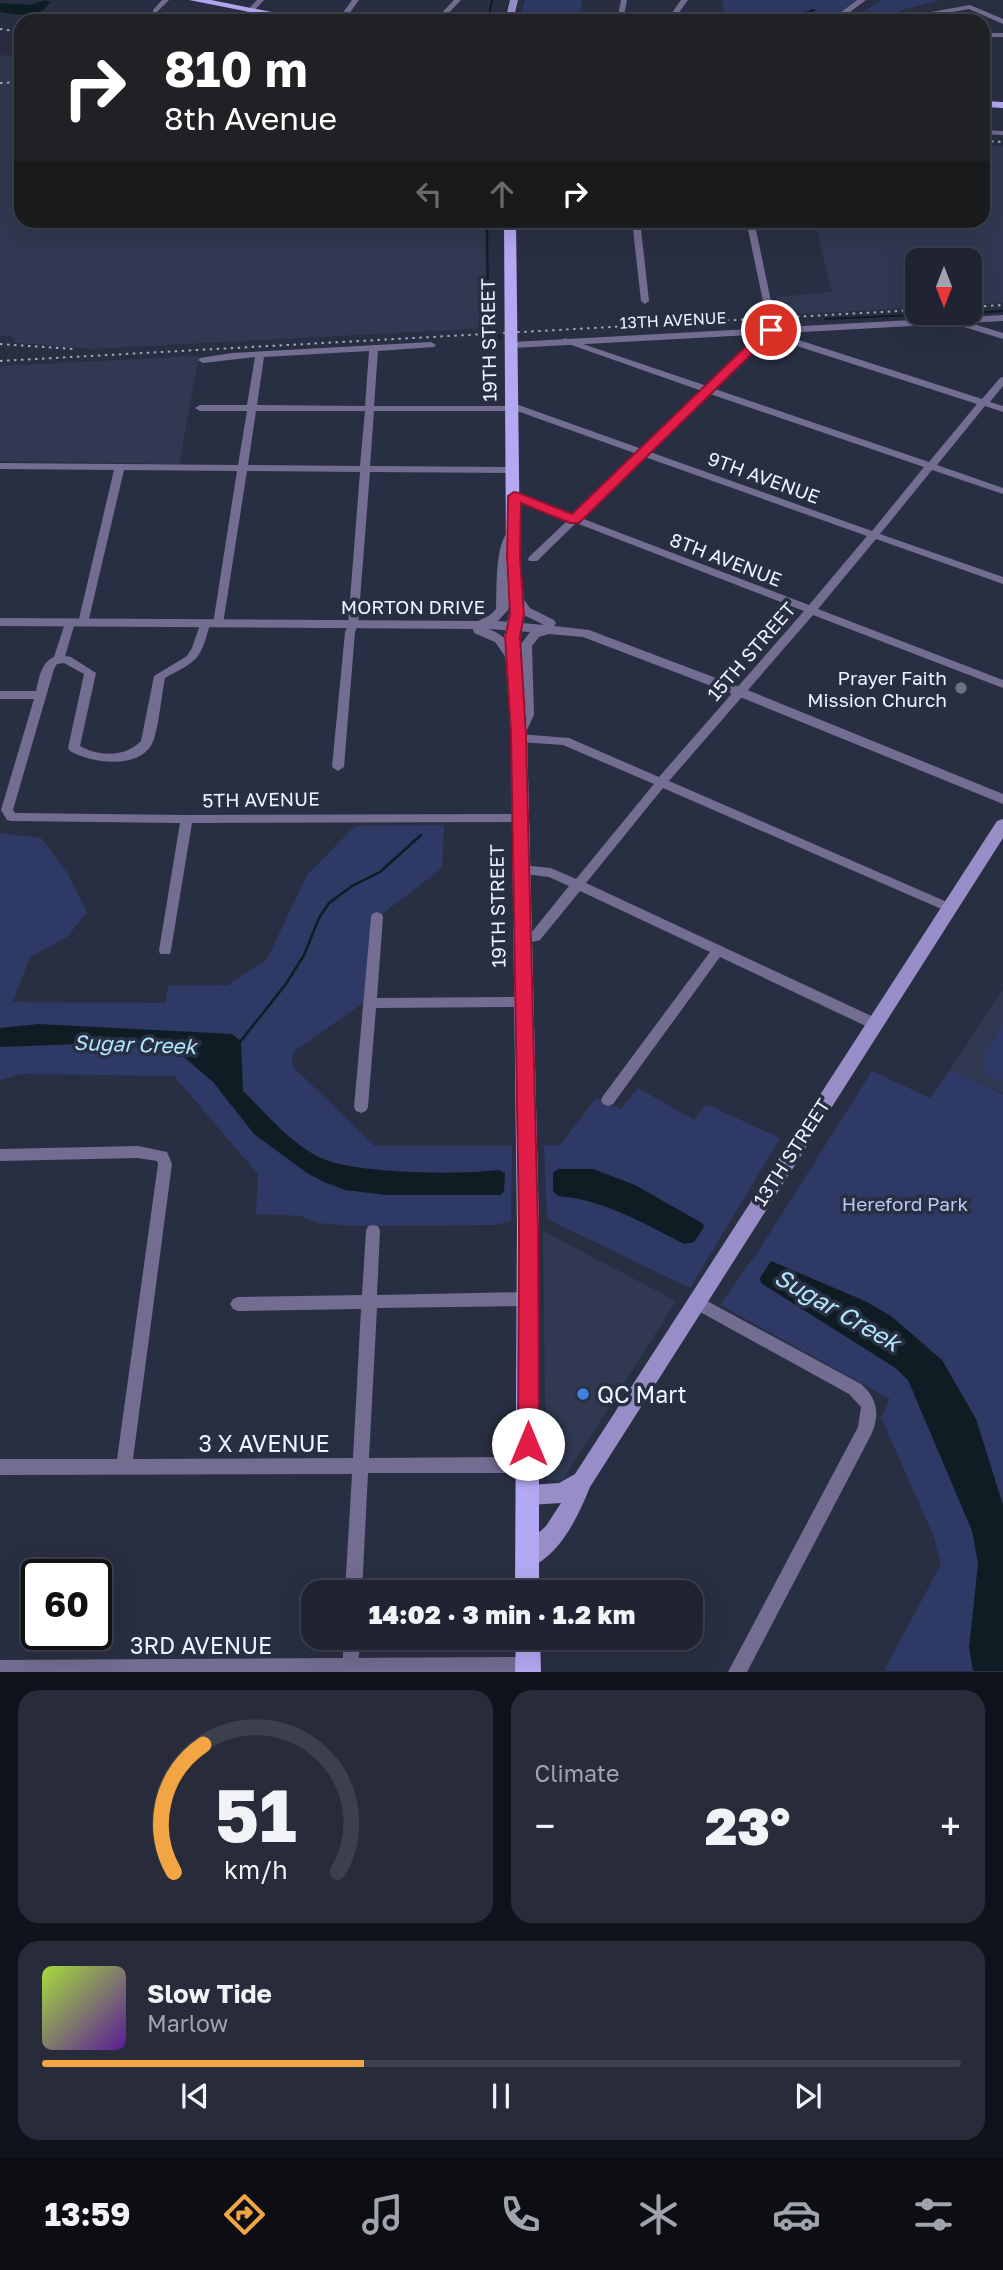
<!DOCTYPE html>
<meta charset="utf-8">
<style>
body{margin:0;font-family:"Golos Text",sans-serif;background:#272b3a;color:#f1f3f6;height:100vh;display:flex;flex-direction:column;font-size:26px;white-space:nowrap}
*{box-sizing:border-box;margin:0}
p{font-size:23px;color:#a1a4ac}
.icon{flex:none;width:38px;height:38px;fill:none;stroke:currentColor;stroke-width:2;stroke-linecap:round;stroke-linejoin:round}
.map{position:relative;height:1672px;overflow:hidden}
.side{display:flex;flex-direction:column;gap:18px;padding:18px;background:#11131c;flex:1}
.side>*{flex:none}
.top-card{position:absolute;left:14px;top:14px;width:976px;height:214px;border-radius:21px;box-shadow:0 7px 28px #0002,0 0 0 2px #3c404d;background:#202124;color:#fff;overflow:hidden}
.needle{width:46px;rotate:180deg}
.controls{position:absolute;left:905px;top:248px;display:grid;gap:14px}
.controls a{display:grid;place-items:center;width:77px;height:77px;border-radius:14px;background:#1f2332;box-shadow:0 7px 28px #0002,0 0 0 2px #3c404d;font-size:35px}
.speed{position:absolute;left:21px;top:1559px;display:flex;gap:14px;font-size:35px;font-weight:700;text-align:center}
.speed>*{display:grid;place-content:center;width:91px;height:91px;border-radius:50%;background:#1f2332;box-shadow:0 7px 28px #0002,0 0 0 2px #3c404d;line-height:1}
.speed .limit{border:4px solid #111;border-radius:10px;background:#fff;color:#111}
.pin{position:absolute;display:grid;place-items:center;width:60px;height:60px;color:#fff;margin:-30px;border:4px solid #fff;border-radius:50%;box-shadow:0 2px 7px #0007}
.me{position:absolute;width:77px;margin:-38px;rotate:0deg;stroke-linejoin:round;filter:drop-shadow(0 0 5px #0008)}
.turn{display:flex;align-items:center;gap:24px;height:147px;padding:0 35px;font-size:32px}
.turn .icon{width:91px;height:91px;stroke-width:2.5}
.turn b{display:block;font-size:49px;line-height:60px}
.lanes{display:flex;align-items:center;height:66px;padding:0 35px;background:#0003;justify-content:center;gap:35px;direction:ltr}
.lanes .off{opacity:.35}
.big{font-size:52px;font-weight:800;line-height:1.1}
.side .tile{flex:1;display:flex;flex-direction:column;justify-content:center;gap:10px;min-width:0;padding:0 24px;border-radius:21px;background:#272b3a}
.side .dial{align-items:center;gap:0}
.dial svg{height:182px;overflow:visible;fill:none;stroke:#3c404d;stroke-width:7;stroke-linecap:round;text-anchor:middle}
.dial text{fill:#f1f3f6;stroke:none}
.song{display:flex;align-items:center;gap:21px}
.cover{width:84px;height:84px;border-radius:10px;background:linear-gradient(135deg,hsl(80 70% 55%),hsl(270 70% 35%))}
.played{height:7px;border-radius:4px;background:linear-gradient(90deg,#f3a443 35%,#3c404d 35%)}
.keys{display:flex;justify-content:space-around;direction:ltr}
.heat{display:flex;justify-content:space-between;align-items:center;font-size:38px;direction:ltr}
.side .tiles{flex:1;display:grid;gap:18px;grid-template-columns:1fr 1fr}
.tile:last-child{grid-column:span 2}
.trip{position:absolute;left:301px;top:1580px;width:402px;height:70px;border-radius:21px;background:#1f2332;box-shadow:0 7px 28px #0002,0 0 0 2px #3c404d;font-weight:800;line-height:70px;text-align:center}
.tab-bar{display:flex;height:112px;justify-content:space-around;align-items:center;background:#0c0e14;color:#a1a4ac}
.tab-bar .icon{width:49px;height:49px}
.tab-bar .active{color:#f3a443}
.tab-bar b{font-size:32px;color:#f1f3f6}
.map>svg:first-child{display:block}
.built{fill:#313851}
.green{fill:#2e3965}
.water{fill:#0d1d23}
.lines{fill:none;stroke-linecap:round;stroke-linejoin:round}
.stream-far1{stroke:#0d1d23;stroke-width:2}
.stream{stroke:#0d1d23;stroke-width:2.5}
.minor{fill:#726d91;fill-rule:evenodd}
.tertiary{fill:#726d91;fill-rule:evenodd}
.secondary{fill:#978ec8;fill-rule:evenodd}
.primary{fill:#b3a8f2;fill-rule:evenodd}
.rail{stroke:#a0a6b5;stroke-width:2;stroke-dasharray:2.5 4.5;stroke-linecap:butt}
.route{fill:#e11d48;stroke:#92132f;stroke-width:2}
.worship-dot{fill:#6b7280;stroke:#292f42;stroke-width:2.5}
.shop-dot{fill:#3f7fe0;stroke:#292f42;stroke-width:2.5}
.labels{text-anchor:middle;dominant-baseline:central;stroke-width:7;stroke-linejoin:round;paint-order:stroke}
.far-street-label{font-size:16px;fill:#eef3ff;stroke:#292f42}
.street-label{font-size:19px;fill:#eef3ff;stroke:#292f42}
.poi-label{font-size:19px;fill:#eef3ff;stroke:#292f42;text-anchor:end}
.park-label{font-size:19px;fill:#bcc9f4;stroke:#292f42}
.water-label{font-size:21px;font-style:italic;fill:#b0e6fa;stroke:#292f42}
.near-poi-label{font-size:23px;fill:#eef3ff;stroke:#292f42;text-anchor:start}
.near-street-label{font-size:23px;fill:#eef3ff;stroke:#292f42}
.near-water-label{font-size:24px;font-style:italic;fill:#b0e6fa;stroke:#292f42}
</style>
<div class="map">
<svg width="1003" height="1672" viewBox="0 0 1003 1672">
<rect width="100%" height="100%" fill="#292f42"/>
<path class="built" d="M0 55 21 57V220L484 221 488 328 93 349 16 343 10 335 0 336Z
M984 145 1003 146V303L970 305V261H917V308L780 315 776 297 832 292 814 221 984 220Z
M199 356 179 464 0 461V366Z
M1003 989V1093L950 1070Z
M543 1231 676 1301 562 1481 546 1480Z"/>
<path class="green" d="M525 0H582L581 11 565 14 564 21H519Z
M722 0H856L827 21H725Z
M881 0H940L902 10 888 21H848Z
M444 825 442 868 373 921 366 1001 293 1052 292 1066 375 1146H512L511 1221 495 1225 355 1226 317 1223 301 1216 256 1214 258 1174 174 1076 22 1074 0 1080V833L41 838 68 874 87 912 67 937 30 957 13 1002 165 1003 168 986 228 985 267 959 307 875 355 826Z
M1003 1024V1082L985 1073 984 1054Z
M950 1070 1003 1094V1671H884L941 1564 934 1537 881 1418 890 1399 720 1305 763 1244 872 1071 930 1098Z
M638 1088 694 1120 706 1104 780 1138 690 1288 547 1219 544 1146 560 1145 596 1098 621 1109Z"/>
<path class="water" d="M45 0 50 2C38 22 19 14 0 12V3L31 5Z
M39 1024 232 1034 241 1041 243 1091C267 1114 291 1144 321 1158 356 1174 460 1175 499 1170L505 1173 504 1191 501 1195H387L345 1190 324 1182 307 1173 254 1134 213 1082 185 1058 163 1046 134 1042 0 1047V1028Z
M558 1169H593L635 1185 702 1223 704 1227 694 1242 684 1244C643 1223 605 1200 558 1196L553 1191V1173Z
M771 1261 865 1301 891 1316 942 1360 976 1419 1003 1505V1671H973L969 1648 978 1563 972 1531 908 1380 894 1367 761 1283 760 1278Z"/>
<g class="lines">
<path class="stream-far1" d="M488 21 492 0
M795 21 799 15 814 10
M487 220 488 298 500 339
M970 313 1003 311
M825 319 957 313"/>
<path class="stream" d="M240 1042 286 984 304 955 319 918 329 903 352 886 380 872 421 835
M111 1043 150 1044"/>
<path class="minor" d="M162 0H169L157 12H153V10Z
M257 0H264L245 21H238Z
M352 0H359L344 21H337Z
M454 0H461L441 21H434Z
M621 0H627L623 21H617Z
M681 0H688L673 21H666Z
M970 5 1003 19V24L969 9 935 15 934 21H928L927 15 931 12Z
M984 33H1003V37H984Z
M984 130 1003 131V135L984 134Z
M632 220H640L649 301 645 304 641 301Z
M746 220H754L776 325 774 332 982 399 1000 378 1003 377V386L990 402 1003 406V412L985 406 937 465 1003 488V494L932 470 880 534 1003 577V584L876 539 818 609 1003 680V688L813 615 669 781 954 905 956 908 954 911H946L663 788 586 883 880 1020 882 1024 880 1028 875 1029 870 1028 720 957 613 1104 608 1106 603 1104 601 1100 603 1096 710 952 580 891 540 940 522 945 517 943 516 940 517 937 531 933 569 886 549 877 517 873 515 870 517 867 521 865 551 868 576 879 654 784 563 745 519 742 513 738 519 734 569 738 659 777 804 611 576 523 537 561H529L528 559 529 557 568 520 511 498V494H519L573 515 637 454 517 411H374L370 466 514 467 519 470 514 473 370 472 358 625 355 632 344 767 338 771 332 767 345 632 348 625 360 472 247 471 223 624 218 627 213 624 237 471 124 470 88 623 83 626 78 623 114 470 0 469V463L238 465 247 411H200L195 408 200 405H247L255 357 203 363 198 360 200 358 232 353 431 342 436 345 434 347 378 351 374 406H508L513 403 642 449 702 391 560 341 565 338 568 339 707 386 767 329 768 325ZM769 337 977 404 929 462 715 389ZM369 351 365 406 257 405 264 357ZM710 394 924 467 872 531 650 452ZM256 411H365L360 466 248 465ZM645 457 867 536 809 605 581 518Z
M954 318 1003 333V339L951 323V319Z
M70 620 75 623 65 656 71 657 96 673 80 746C99 757 126 757 141 741L154 676 187 656 192 648 201 622H209L210 624C200 661 198 660 165 678 162 692 158 733 152 744 138 770 91 763 70 751L68 748 84 674 64 663 57 664 54 669 13 810 15 813 187 815 520 814 526 818 520 822 192 823 171 950 170 954H160L159 950 180 823 11 821 7 820 1 810 34 699H0V691H36C39 679 41 662 54 657L65 623Z
M377 912 382 914 383 917 377 998 523 997 528 998 530 1002 528 1006 523 1007 376 1008 368 1107 366 1111 361 1113 356 1111 354 1107 371 917 372 914Z
M138 1146 167 1152 172 1164 133 1459 353 1458 361 1309 238 1311 233 1309 230 1304 233 1299 238 1297 362 1295 366 1231 368 1226 373 1225 378 1226 380 1231 377 1295 528 1292 533 1294 536 1299 533 1304 528 1306 377 1308 369 1458 529 1457 535 1459 537 1465 535 1471 529 1473H368L362 1592H345L352 1474 0 1475V1459H117L158 1164 157 1161 138 1158 0 1161V1149Z
M696 1295 861 1384C878 1399 880 1415 871 1435L747 1672H728L858 1427 861 1407 849 1394 691 1307 688 1302 691 1297Z
M343 1638H361L357 1672H343Z"/>
<path class="tertiary" d="M857 0H866L838 21H829Z
M1003 315V321L513 348 508 345 513 342Z
M512 529 518 533 510 556 508 610 498 621 544 625 522 614 510 597 516 593 520 594 530 608 554 620 556 623 554 626 589 630 745 689 1003 794V804L735 695 583 637 549 634 539 637 532 646 534 715 524 736 519 738 512 733 520 715V645L530 632 489 629C505 635 512 645 519 659L513 663 509 662 495 642 474 633 473 629 0 626V618L478 621 490 615 496 609C497 591 494 537 512 529Z
M528 1657 535 1660 538 1667 536 1672H0V1660Z"/>
<path class="secondary" d="M510 0H518L513 21H505Z
M1003 819V838L590 1487C578 1517 560 1555 529 1568L521 1565 518 1557 521 1549 546 1526 561 1503 529 1505 521 1502 518 1495 521 1488 529 1485 559 1483 575 1474 997 821Z"/>
<path class="primary" d="M189 0H211L317 21H295Z
M984 101 1003 102V108L984 107Z
M504 220H516L520 556 525 614 520 637 527 734 539 1227V1592H515L517 1227 511 734 504 637 509 614 506 556Z
M516 1638H540L541 1672H515Z"/>
<path class="rail" d="M0 29 21 32
M0 83 21 82
M984 141 1003 142
M970 307 1003 305
M0 344 73 349
M0 361 917 310"/>
</g>
<path class="route" d="M766 327 776 330 579 523H570L521 503 520 556 524 614 520 637 526 734 538 1227 539 1444 536 1451 528 1454 521 1451 518 1444 519 1227 511 734 505 637 510 614 507 556 508 496 514 492 519 493 572 514Z"/>
<circle class="worship-dot" cx="961" cy="688" r="7"/>
<circle class="shop-dot" cx="583" cy="1394" r="7"/>
<g class="labels">
<g class="far-street-label">
<text transform="translate(673 320) rotate(-3)">13TH AVENUE</text>
</g>
<g class="street-label">
<text transform="translate(488 340) rotate(-91)">19TH STREET</text>
<text transform="translate(764 477) rotate(20)">9TH AVENUE</text>
<text transform="translate(726 559) rotate(21)">8TH AVENUE</text>
<text x="413" y="606">MORTON DRIVE</text>
<text transform="translate(751 651) rotate(-49)">15TH STREET</text>
<text transform="translate(261 799) rotate(-1)">5TH AVENUE</text>
<text transform="translate(497 906) rotate(-91)">19TH STREET</text>
<text transform="translate(791 1152) rotate(-57)">13TH STREET</text>
</g>
<g class="poi-label">
<text x="947" y="677">Prayer Faith<tspan x="947" dy="22">Mission Church</tspan></text>
</g>
<g class="park-label">
<text x="905" y="1203">Hereford Park</text>
</g>
<g class="water-label">
<text transform="translate(135 1044) rotate(2)">Sugar Creek</text>
</g>
<g class="near-poi-label">
<text x="597" y="1394">QC Mart</text>
</g>
<g class="near-street-label">
<text x="264" y="1443">3 X AVENUE</text>
<text x="201" y="1645">3RD AVENUE</text>
</g>
<g class="near-water-label">
<text transform="translate(838 1309) rotate(30)">Sugar Creek</text>
</g>
</g>
</svg>
<div class="controls">
<a><svg class="needle" viewBox="-14 -14 28 28"><path d="M0-13l5 13h-10z" fill="#e53935"/><path d="M0 13l5-13h-10z" fill="#a1a4ac"/></svg></a>
</div>
<div class="speed"><div class="limit">60</div></div>
<div class="pin" style="left:771px;top:330px;background:#d93025"><svg class="icon" aria-label="arrive" viewBox="0 0 24 24"><path d="M6 21V4h12l-3 4 3 4H6"/></svg></div>
<svg class="me" style="left:528px;top:1444px" viewBox="-20 -20 40 40"><circle r="19" fill="#fff"/><path d="M0-13L10 11 0 6-10 11z" fill="#e11d48"/></svg>
<div class="trip">14:02 · 3 min · 1.2 km</div>
<div class="top-card">
<div class="turn"><svg class="icon" aria-label="right" viewBox="0 0 24 24"><path d="M7 20v-9h11M14 6l5 5-5 5"/></svg><div><b>810 m</b>8th Avenue</div></div>
<div class="lanes"><svg class="icon off" aria-label="left" viewBox="0 0 24 24"><path d="M17 20v-9H6M10 6l-5 5 5 5"/></svg><svg class="icon off" aria-label="ahead" viewBox="0 0 24 24"><path d="M12 20V5M6 11l6-6 6 6"/></svg><svg class="icon" aria-label="right" viewBox="0 0 24 24"><path d="M7 20v-9h11M14 6l5 5-5 5"/></svg></div>
</div>
</div>
<section class="side">
<div class="tiles">
<div class="tile dial"><svg viewBox="0 0 100 80">
<path d="M14 69A42 42 0 1 1 86 69"/>
<path d="M14 69A42 42 0 0 1 27 13" stroke="#f3a443"/>
<text x="50" y="56" font-size="32" font-weight="700">51</text>
<text x="50" y="72" font-size="11">km/h</text>
</svg></div>
<div class="tile"><p>Climate</p>
<div class="heat"><a>−</a><b class="big">23°</b><a>+</a></div>
</div>
<div class="tile">
<div class="song"><i class="cover"></i><div><b>Slow Tide</b><p>Marlow</p></div></div>
<div class="played"></div>
<div class="keys"><svg class="icon" aria-label="previous" viewBox="0 0 24 24"><path d="M18 5L8 12l10 7zM5 5v14"/></svg><svg class="icon" aria-label="pause" viewBox="0 0 24 24"><path d="M8 5v14M16 5v14"/></svg><svg class="icon" aria-label="next" viewBox="0 0 24 24"><path d="M6 5l10 7-10 7zM19 5v14"/></svg></div>
</div>
</div>
</section>
<nav class="tab-bar">
<b>13:59</b>
<svg class="icon active" aria-label="directions" viewBox="0 0 24 24"><path d="M12 3l9 9-9 9-9-9zM9 14v-3h6M13 9l2 2-2 2"/></svg>
<svg class="icon" aria-label="music" viewBox="0 0 24 24"><path d="M9 18V5l10-2v13"/><circle cx="6" cy="18" r="3"/><circle cx="16" cy="16" r="3"/></svg>
<svg class="icon" aria-label="phone" viewBox="0 0 24 24"><path d="M5 4h4l2 5-3 2q2 4 5 5l2-3 5 2v4C11 20 4 13 5 4z"/></svg>
<svg class="icon" aria-label="climate" viewBox="0 0 24 24"><path d="M12 3v18M4 7l16 10M4 17L20 7"/></svg>
<svg class="icon" aria-label="car" viewBox="0 0 24 24"><path d="M5 17H2v-5l4-1 3-4h7l3 4 3 1v5h-3M9 17h6M6 11h13"/><circle cx="7" cy="17" r="2"/><circle cx="17" cy="17" r="2"/></svg>
<svg class="icon" aria-label="filters" viewBox="0 0 24 24"><path d="M4 7h16M4 17h16"/><circle cx="9" cy="7" r="2"/><circle cx="15" cy="17" r="2"/></svg>
</nav>
